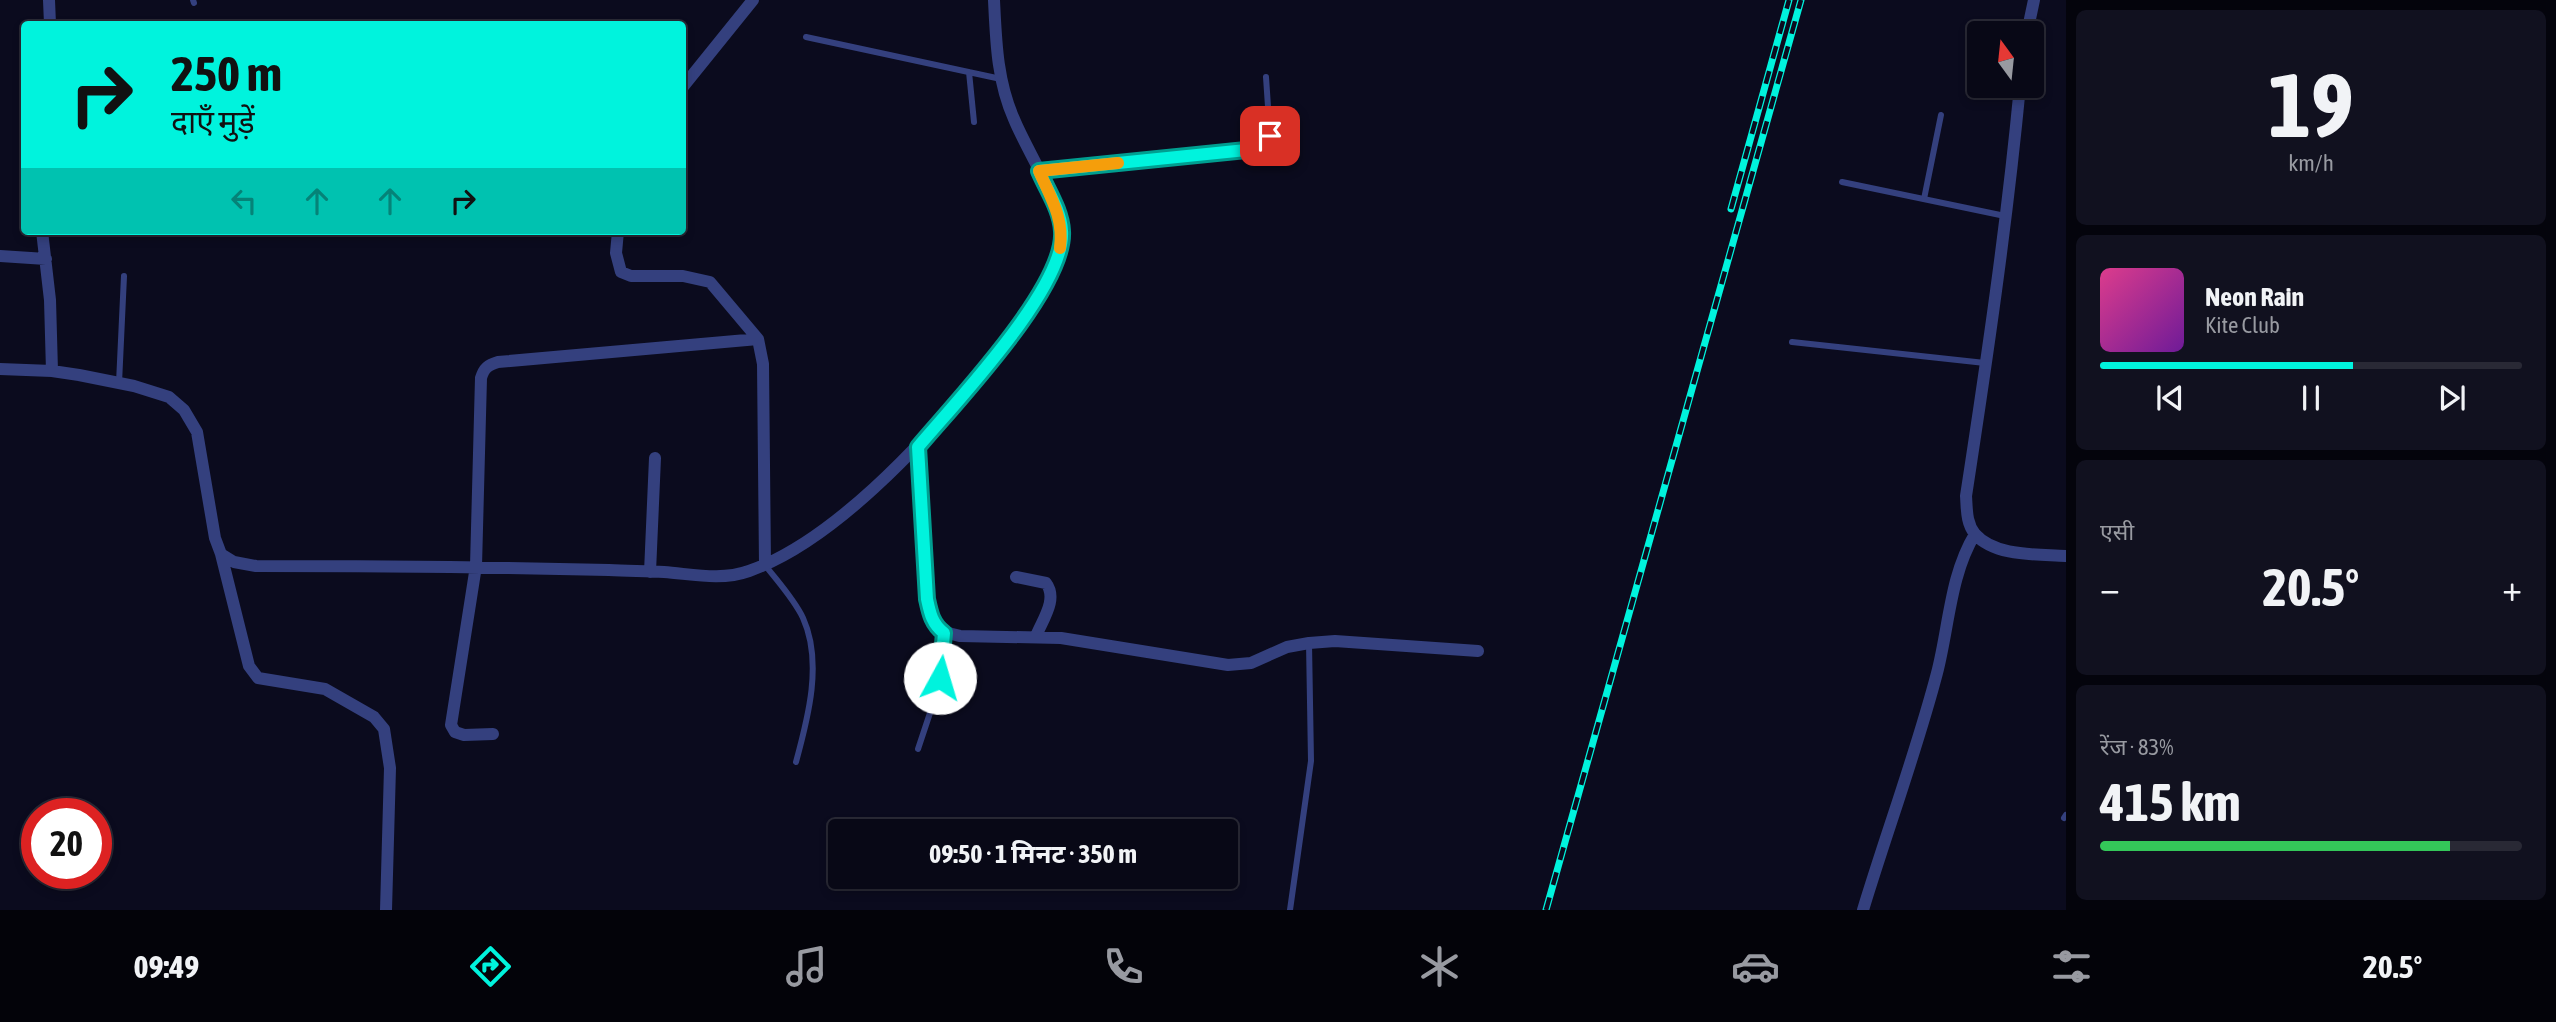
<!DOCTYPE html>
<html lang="hi">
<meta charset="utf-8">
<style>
body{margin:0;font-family:"Asap Condensed","Noto Sans Devanagari",sans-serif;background:#11111f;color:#f1f3f6;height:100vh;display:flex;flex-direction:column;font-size:26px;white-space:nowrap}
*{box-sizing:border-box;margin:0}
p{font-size:23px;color:#989aa1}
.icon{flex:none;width:38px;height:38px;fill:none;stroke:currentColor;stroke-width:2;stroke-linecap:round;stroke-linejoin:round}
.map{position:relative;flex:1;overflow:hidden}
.side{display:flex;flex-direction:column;gap:10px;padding:10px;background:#04040c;width:490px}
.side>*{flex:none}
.guide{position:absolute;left:21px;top:21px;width:665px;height:214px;border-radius:7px;box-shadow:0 4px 10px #0003,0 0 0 2px #292935;background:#00f3dd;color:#111;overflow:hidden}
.needle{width:46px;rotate:345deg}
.controls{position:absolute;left:1967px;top:21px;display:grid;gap:14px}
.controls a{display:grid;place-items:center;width:77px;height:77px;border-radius:7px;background:#080816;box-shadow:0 4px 10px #0003,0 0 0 2px #292935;font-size:35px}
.speed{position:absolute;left:21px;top:798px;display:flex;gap:14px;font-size:35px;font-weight:700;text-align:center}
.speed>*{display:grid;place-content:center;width:91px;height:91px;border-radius:50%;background:#080816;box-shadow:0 4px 10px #0003,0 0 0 2px #292935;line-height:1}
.speed .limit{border:10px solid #d22;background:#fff;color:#111}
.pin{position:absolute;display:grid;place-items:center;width:60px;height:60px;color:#fff;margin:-30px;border-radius:14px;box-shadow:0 4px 10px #0006}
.me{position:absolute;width:77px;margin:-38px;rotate:6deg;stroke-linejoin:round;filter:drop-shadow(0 0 5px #0008)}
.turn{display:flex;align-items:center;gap:24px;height:147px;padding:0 35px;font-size:32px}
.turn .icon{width:91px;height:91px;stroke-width:2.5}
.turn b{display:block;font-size:49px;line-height:60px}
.lanes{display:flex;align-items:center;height:66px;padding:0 35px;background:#0003;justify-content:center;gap:35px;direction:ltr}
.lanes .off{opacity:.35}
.big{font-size:52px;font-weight:700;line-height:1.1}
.side .tile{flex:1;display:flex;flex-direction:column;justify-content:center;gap:10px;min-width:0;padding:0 24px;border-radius:10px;background:#11111f}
.side .dial{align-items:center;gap:0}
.dial b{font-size:91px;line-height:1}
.song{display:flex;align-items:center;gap:21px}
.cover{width:84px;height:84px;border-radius:10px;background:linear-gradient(135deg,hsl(330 70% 55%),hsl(280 70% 35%))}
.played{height:7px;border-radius:4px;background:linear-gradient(90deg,#00f3dd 60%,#292935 60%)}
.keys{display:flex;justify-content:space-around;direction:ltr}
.heat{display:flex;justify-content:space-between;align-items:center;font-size:38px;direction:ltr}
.charge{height:10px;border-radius:5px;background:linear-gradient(90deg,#34c759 83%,#292935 0)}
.trip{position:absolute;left:828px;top:819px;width:410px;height:70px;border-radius:7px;background:#080816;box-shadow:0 4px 10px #0003,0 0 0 2px #292935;font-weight:700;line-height:70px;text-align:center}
.dock{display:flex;height:112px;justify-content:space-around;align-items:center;background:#030309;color:#989aa1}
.dock .icon{width:49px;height:49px}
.dock .selected{color:#00f3dd}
.dock b{font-size:32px;color:#f1f3f6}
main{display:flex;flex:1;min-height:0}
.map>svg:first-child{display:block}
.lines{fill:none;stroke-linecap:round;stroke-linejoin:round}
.service{stroke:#34407e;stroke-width:6}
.minor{stroke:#34407e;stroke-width:12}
.rail-casing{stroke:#00f3dd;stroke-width:7}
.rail{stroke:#0b0b1e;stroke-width:4.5;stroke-dasharray:13;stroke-linecap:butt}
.route-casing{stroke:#009e90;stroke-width:18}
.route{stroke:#00f3dd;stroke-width:12}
.slow{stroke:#f59e0b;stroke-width:12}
</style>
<main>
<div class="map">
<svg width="2066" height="910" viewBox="0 0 2066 910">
<rect width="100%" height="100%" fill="#0b0b1e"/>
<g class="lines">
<path class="service" d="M193 0 194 3
M806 37 1001 79
M969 72 974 122
M1041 171 1265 147 1269 143 1270 136 1266 77
M1842 182 2005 216
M1924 199 1941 115
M1792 342 1985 363
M119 383 124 276
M765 565C778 582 794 599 803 618 823 662 808 718 796 762
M918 749 937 692 944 633
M2064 818 2066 815
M1290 910 1311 761 1309 643"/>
<path class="minor" d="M49 0 50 24
M2027 33 2034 0
M2020 86C2007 223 1987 359 1966 496 1967 509 1966 523 1975 534 1995 557 2038 554 2066 556
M682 88 753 0
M42 231 50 300 52 371
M618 231 616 253 621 272 631 276H683L710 282 758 339 763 364 765 565
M0 256 46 259
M0 369 52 371 79 375 134 386 169 397 184 410 197 432 215 538 221 554 234 562 256 566C374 566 491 567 609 570 628 571 646 571 664 572 692 574 721 581 749 571 832 542 923 444 978 376 1007 339 1066 281 1062 231 1060 201 1026 149 1014 119 997 81 996 41 994 0
M917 447 927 599C932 624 935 631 960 636L1061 638 1228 665 1251 663 1287 647 1309 643 1335 641 1478 651
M221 554 249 666 258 678 325 689 374 717 384 729 390 768 386 910
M650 572 655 458
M1016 577 1046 583C1058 599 1043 619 1036 636
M493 734 464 735 455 732 451 725 476 566 481 378C484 368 488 365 498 362L758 339
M1863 910C1887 831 1916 753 1937 673 1949 627 1950 575 1975 534"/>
<defs>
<path id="rail" d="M1731 209 1789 0
M1546 910 1801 0"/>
</defs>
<use href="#rail" class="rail-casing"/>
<use href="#rail" class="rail"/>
</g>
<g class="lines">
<defs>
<path id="route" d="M940 678 944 633C932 624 930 613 927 599L918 447C955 403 1066 287 1062 231 1061 210 1047 190 1039 171L1256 149 1269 143 1270 136"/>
</defs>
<use href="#route" class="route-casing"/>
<use href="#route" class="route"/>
<path class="slow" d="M1060 248C1064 218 1051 198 1039 171L1118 163"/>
</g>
</svg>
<div class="controls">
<a><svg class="needle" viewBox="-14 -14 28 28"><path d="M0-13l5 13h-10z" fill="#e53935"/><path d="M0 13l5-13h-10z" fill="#989aa1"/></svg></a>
</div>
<div class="speed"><div class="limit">20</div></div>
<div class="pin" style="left:1270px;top:136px;background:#d93025"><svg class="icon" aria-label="arrive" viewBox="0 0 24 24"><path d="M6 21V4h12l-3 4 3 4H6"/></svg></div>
<svg class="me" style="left:940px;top:678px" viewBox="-20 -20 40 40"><circle r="19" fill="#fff"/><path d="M0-13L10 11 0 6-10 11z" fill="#00f3dd"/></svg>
<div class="trip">09:50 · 1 मिनट · 350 m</div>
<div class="guide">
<div class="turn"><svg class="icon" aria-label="right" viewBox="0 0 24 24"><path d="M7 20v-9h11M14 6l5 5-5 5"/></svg><div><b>250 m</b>दाएँ मुड़ें</div></div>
<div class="lanes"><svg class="icon off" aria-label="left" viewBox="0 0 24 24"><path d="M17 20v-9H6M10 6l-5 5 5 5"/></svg><svg class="icon off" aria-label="ahead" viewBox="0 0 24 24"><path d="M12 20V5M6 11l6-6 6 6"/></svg><svg class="icon off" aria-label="ahead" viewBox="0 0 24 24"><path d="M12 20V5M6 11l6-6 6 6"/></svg><svg class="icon" aria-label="right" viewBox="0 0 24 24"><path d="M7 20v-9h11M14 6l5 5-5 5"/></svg></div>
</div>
</div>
<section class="side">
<div class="tile dial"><b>19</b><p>km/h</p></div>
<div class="tile">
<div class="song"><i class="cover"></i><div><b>Neon Rain</b><p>Kite Club</p></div></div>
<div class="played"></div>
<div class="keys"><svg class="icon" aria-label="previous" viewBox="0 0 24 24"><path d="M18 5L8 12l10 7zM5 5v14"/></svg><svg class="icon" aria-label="pause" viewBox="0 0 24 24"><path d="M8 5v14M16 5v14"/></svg><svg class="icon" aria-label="next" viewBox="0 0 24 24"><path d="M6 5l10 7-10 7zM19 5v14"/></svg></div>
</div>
<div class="tile"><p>एसी</p>
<div class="heat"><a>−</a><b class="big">20.5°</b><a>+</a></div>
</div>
<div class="tile"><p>रेंज · 83%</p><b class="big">415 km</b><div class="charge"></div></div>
</section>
</main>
<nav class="dock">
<b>09:49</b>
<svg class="icon selected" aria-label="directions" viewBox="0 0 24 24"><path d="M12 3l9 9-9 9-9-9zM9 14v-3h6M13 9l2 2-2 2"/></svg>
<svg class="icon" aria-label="music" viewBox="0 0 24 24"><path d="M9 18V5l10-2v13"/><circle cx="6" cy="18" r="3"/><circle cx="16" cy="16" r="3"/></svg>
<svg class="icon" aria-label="phone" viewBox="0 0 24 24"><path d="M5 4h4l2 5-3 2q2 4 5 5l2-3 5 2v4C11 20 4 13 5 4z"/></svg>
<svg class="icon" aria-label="climate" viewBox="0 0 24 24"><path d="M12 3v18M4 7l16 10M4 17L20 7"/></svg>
<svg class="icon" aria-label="car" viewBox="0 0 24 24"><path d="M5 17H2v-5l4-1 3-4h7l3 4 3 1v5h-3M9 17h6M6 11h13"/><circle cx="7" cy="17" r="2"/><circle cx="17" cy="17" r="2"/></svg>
<svg class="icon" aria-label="filters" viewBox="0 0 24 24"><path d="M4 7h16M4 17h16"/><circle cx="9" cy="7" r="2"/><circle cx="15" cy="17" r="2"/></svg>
<b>20.5°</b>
</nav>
